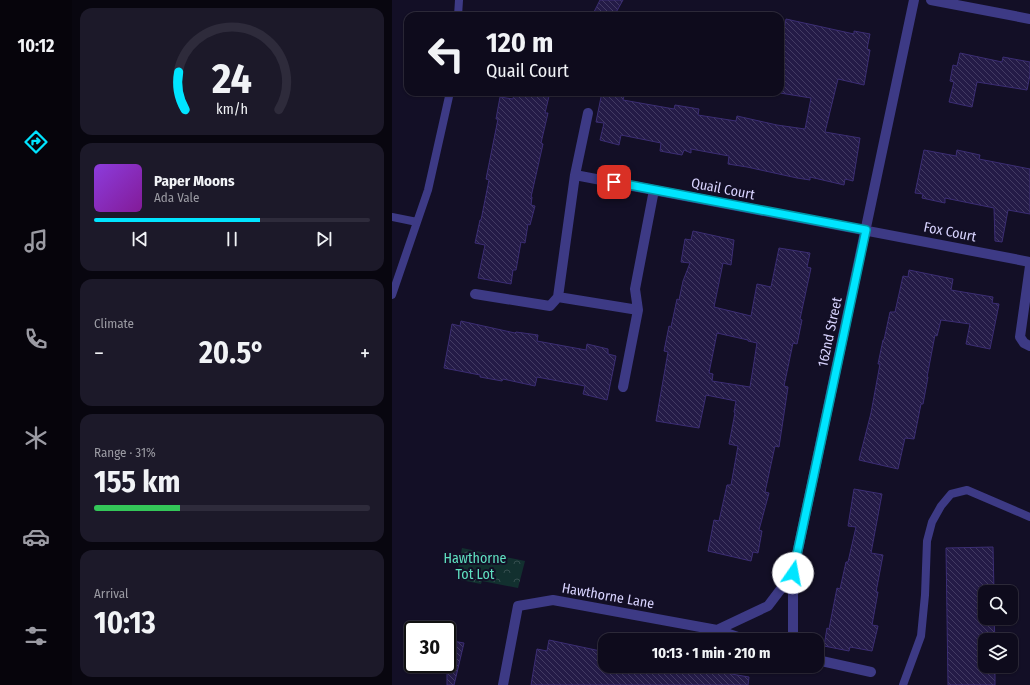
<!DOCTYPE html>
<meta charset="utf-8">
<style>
body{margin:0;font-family:"Fira Sans Condensed",sans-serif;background:#1c1929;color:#f1f3f6;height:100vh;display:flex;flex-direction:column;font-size:15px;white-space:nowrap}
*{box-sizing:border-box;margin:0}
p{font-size:13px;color:#9b9ba3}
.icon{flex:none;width:22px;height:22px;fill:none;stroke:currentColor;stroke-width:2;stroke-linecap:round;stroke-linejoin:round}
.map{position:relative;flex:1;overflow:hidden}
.panel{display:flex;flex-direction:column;gap:8px;padding:8px;background:#08060f;width:320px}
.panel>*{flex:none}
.hud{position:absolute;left:12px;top:12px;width:380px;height:84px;border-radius:12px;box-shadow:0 1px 3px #0004,0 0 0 1px #2e2b3b;background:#0e0b1c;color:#f1f3f6;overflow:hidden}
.controls{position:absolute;left:586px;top:585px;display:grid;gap:8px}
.controls a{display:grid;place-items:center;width:40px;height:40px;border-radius:8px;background:#0e0b1c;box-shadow:0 1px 3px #0004,0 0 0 1px #2e2b3b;font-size:20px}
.speed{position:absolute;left:12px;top:621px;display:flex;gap:8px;font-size:20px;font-weight:700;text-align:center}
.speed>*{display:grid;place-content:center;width:52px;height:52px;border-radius:50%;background:#0e0b1c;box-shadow:0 1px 3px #0004,0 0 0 1px #2e2b3b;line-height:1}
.speed .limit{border:2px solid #111;border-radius:6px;background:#fff;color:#111}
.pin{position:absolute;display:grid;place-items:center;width:34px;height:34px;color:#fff;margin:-17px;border-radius:8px;box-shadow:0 2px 6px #0006}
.me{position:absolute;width:44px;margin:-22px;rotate:12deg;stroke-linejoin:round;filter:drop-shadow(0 0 3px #0008)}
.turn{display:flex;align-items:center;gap:14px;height:84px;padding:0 16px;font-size:18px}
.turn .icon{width:52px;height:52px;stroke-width:2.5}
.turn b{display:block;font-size:28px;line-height:34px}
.big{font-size:30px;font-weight:700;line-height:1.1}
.panel .tile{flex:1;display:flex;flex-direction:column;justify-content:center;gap:6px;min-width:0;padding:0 14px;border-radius:12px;background:#1c1929}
.panel .dial{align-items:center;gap:0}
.dial svg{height:104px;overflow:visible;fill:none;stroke:#2e2b3b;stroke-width:7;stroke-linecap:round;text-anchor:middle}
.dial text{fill:#f1f3f6;stroke:none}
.song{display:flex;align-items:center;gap:12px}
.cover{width:48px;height:48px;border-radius:6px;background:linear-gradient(135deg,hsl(270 70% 55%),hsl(290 70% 35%))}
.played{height:4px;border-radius:2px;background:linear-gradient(90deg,#00e5ff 60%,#2e2b3b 60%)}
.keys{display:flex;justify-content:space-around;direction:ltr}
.heat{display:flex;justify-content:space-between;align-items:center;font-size:22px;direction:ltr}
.charge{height:6px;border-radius:3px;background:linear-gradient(90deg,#34c759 31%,#2e2b3b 0)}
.trip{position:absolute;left:206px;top:633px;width:226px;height:40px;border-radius:12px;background:#0e0b1c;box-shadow:0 1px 3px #0004,0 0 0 1px #2e2b3b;font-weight:700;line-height:40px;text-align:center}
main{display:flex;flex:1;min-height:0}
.dock{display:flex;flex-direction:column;width:72px;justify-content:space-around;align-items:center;background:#06040b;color:#9b9ba3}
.dock .icon{width:28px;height:28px}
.dock .selected{color:#00e5ff}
.dock b{font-size:18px;color:#f1f3f6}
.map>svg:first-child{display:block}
.forest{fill:url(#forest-crowns)}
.building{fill:url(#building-back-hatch);stroke:#3b2d73;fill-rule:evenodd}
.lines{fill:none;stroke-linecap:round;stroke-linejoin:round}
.service{stroke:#3d3a85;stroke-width:8}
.minor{stroke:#3d3a85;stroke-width:10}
.route-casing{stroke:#0095a6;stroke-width:10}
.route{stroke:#00e5ff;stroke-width:7}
.labels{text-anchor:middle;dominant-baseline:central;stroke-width:4;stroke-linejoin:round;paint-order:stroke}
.street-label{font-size:14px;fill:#d9d4ff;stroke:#130f26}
.park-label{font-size:14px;fill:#5fe0c0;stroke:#130f26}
</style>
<main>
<nav class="dock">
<b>10:12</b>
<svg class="icon selected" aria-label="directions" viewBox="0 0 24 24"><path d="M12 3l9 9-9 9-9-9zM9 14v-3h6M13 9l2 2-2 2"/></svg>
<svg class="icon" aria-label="music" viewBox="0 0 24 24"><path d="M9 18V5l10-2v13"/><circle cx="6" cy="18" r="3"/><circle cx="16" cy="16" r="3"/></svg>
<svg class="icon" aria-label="phone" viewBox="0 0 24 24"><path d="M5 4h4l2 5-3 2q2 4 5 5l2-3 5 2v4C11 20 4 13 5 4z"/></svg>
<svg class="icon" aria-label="climate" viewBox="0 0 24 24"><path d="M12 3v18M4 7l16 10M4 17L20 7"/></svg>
<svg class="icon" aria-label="car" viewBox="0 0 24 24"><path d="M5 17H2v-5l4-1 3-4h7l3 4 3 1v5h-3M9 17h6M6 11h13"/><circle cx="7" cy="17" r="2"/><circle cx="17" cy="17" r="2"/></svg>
<svg class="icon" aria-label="filters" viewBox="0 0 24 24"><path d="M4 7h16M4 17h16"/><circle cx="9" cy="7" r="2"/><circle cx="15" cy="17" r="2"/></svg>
</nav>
<section class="panel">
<div class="tile dial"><svg viewBox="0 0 100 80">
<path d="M14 69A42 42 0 1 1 86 69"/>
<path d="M14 69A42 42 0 0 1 9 40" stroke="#00e5ff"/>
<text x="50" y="56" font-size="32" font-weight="700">24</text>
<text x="50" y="72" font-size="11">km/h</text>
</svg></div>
<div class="tile">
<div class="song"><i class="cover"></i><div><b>Paper Moons</b><p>Ada Vale</p></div></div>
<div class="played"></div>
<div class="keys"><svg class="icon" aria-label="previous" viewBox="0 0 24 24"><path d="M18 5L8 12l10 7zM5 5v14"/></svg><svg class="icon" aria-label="pause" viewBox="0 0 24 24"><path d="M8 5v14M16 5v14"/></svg><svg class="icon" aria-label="next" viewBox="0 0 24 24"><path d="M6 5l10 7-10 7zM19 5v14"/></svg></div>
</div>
<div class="tile"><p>Climate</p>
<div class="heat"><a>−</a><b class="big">20.5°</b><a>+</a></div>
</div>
<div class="tile"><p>Range · 31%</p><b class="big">155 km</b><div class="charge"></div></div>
<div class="tile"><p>Arrival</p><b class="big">10:13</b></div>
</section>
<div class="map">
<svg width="638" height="685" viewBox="0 0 638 685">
<defs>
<pattern id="forest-crowns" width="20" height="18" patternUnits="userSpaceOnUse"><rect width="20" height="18" fill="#12302f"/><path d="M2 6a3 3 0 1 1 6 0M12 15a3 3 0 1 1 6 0" fill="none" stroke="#344d4e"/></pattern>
<pattern id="building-back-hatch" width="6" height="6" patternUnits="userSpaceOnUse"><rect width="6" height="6" fill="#241b47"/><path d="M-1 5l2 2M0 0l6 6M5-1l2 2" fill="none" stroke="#433b63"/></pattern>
</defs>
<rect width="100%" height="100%" fill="#130f26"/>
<path class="forest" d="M70 548 133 561 126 588 90 581 89 584 64 579Z"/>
<path class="building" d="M208 0H231L222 16H200Z
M394 19 462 34V31L478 34 475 49 478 50 472 85 446 79 433 132 468 138 461 181 453 179 452 185 418 177V180L405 178 355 167 336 164 337 156 299 149V153L292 150 290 155 268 151 269 143 229 135 227 145 208 140 212 123 204 122 210 92H216L232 96 231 100 282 109 283 105 307 109 306 115 344 121 345 116 385 125 413 129 419 98 388 93V53Z
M568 53 610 62 611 57 638 62V75L635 90 585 82 580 107 557 102 562 82 558 81 561 65 565 66Z
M122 92H158L153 113H156L149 143 151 144 139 197H140L139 205 143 206 138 225 136 224 133 243 129 242 124 270H121L119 284 86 278 93 245 83 243 88 220H89L97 180 94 179 106 119H104L108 97 121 99Z
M532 150 564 156 565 150 588 155 587 159 638 169V214L616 210 610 242 603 241 602 208 553 198V203L530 198 531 194 523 193Z
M301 231 342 240 339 265 331 263 322 307 359 316 365 284 379 287 387 248 418 253 415 267 419 268 408 319 410 320 405 344 401 343 392 386 396 387 387 447 383 446 373 492 377 493 367 530 370 531 366 553 361 552 359 561 316 551 322 520 327 521 335 485H339L346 446 337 444 343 413 342 412 344 401 314 395 307 428 264 421 276 352 272 351 277 326 279 327 285 299 287 300 291 281 298 263 289 262 293 239 299 240ZM325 333 356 340V341L365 343 358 387 320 381 321 374 317 373Z
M517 270 561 279 559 290 601 297 600 303 607 304 598 349 574 344 578 324 549 320 545 336 543 335 535 377H536L531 404H529L522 439 513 438 506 469 467 460 479 413 488 364H486L491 340H492L498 312H503L511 276 516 277Z
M69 321 123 333 124 332 146 335 145 341 194 350 195 344 216 349V354L224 356 215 400 191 394 193 386 145 377 143 386 111 379 110 381 88 377V375L52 368 60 324 68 326Z
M462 489 490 494 479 553 491 555 484 592H486L480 625 486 626 480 651 458 647 457 651 432 646 435 628 437 629 445 588 448 589 454 562H456L464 527 456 526Z
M601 547 602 592H593V618H602L603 640H593V666H603V685H556L554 548Z
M55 640 72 643 62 685H55Z
M157 640 213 652V666H293L357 677 356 685H139L145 649 155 651Z"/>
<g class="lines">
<path class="service" d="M66 16 67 0
M0 217 25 222
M0 295 36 190 58 92
M511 685 529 636 533 595 535 541 540 522 549 506 559 494 575 490 638 517"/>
<path class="minor" d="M539 0 638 19
M183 175 638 262
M638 266 628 337 632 343 638 346
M83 294 158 306 166 297 183 175 196 113
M166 297 246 310
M231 387 246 310 243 289 262 190
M401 573V640
M325 630 376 606 401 573 522 0
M425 660 479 672
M111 685 126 606 161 600 325 630 355 640"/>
</g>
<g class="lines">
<defs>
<path id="route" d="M222 182 474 230 401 573"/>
</defs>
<use href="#route" class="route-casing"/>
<use href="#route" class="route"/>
</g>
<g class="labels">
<g class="street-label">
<text transform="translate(331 189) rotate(11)">Quail Court</text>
<text transform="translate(558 232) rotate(11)">Fox Court</text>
<text transform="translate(438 332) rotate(-78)">162nd Street</text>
<text transform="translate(216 596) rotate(10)">Hawthorne Lane</text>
</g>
<g class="park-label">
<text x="83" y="558">Hawthorne<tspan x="83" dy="16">Tot Lot</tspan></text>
</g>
</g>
</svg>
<div class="controls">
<a><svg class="icon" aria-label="search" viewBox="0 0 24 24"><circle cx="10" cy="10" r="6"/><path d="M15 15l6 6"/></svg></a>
<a><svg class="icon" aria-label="layers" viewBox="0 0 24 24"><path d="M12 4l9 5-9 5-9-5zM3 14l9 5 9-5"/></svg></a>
</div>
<div class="speed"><div class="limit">30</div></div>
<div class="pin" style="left:222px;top:182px;background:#d93025"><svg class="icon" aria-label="arrive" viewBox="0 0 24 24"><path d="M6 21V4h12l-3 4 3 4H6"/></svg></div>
<svg class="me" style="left:401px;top:573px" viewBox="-20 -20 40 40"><circle r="19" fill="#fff"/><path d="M0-13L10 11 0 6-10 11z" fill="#00e5ff"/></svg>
<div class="trip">10:13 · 1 min · 210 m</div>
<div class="hud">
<div class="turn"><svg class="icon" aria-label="left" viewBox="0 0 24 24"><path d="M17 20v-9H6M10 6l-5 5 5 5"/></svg><div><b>120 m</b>Quail Court</div></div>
</div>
</div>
</main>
